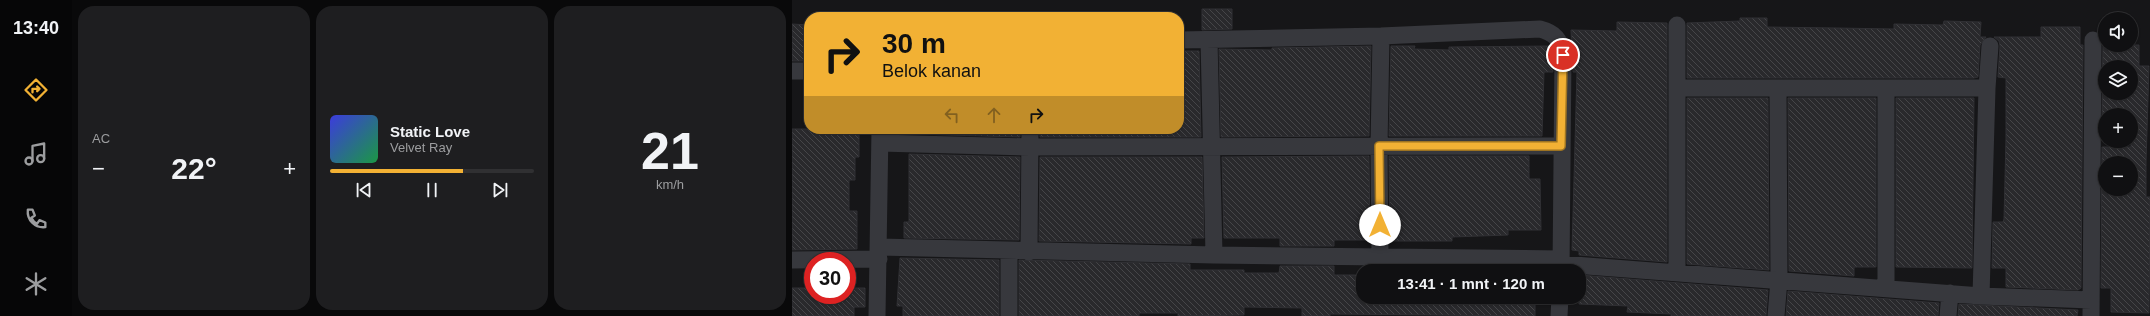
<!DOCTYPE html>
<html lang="id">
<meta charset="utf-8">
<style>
body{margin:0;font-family:Arial,sans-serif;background:#1e1e20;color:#f1f3f6;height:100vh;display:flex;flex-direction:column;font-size:15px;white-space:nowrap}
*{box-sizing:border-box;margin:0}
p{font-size:13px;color:#9c9d9f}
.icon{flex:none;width:22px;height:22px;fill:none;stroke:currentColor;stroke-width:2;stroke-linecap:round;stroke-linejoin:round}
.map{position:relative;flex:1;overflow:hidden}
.details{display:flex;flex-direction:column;gap:6px;padding:6px;background:#09090a;width:720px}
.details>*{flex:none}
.guide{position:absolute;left:12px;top:12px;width:380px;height:122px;border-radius:16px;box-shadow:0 1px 3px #0004,0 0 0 1px #303032;background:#f2b134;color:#111;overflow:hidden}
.fabs{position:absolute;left:1306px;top:12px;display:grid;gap:8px}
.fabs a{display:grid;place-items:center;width:40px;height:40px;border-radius:50%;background:#101012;box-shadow:0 1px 3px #0004,0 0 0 1px #303032;font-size:20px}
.speed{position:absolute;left:12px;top:252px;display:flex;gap:8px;font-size:20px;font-weight:700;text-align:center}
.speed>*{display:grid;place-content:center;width:52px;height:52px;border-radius:50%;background:#101012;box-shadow:0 1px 3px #0004,0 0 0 1px #303032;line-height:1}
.speed .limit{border:6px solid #d22;background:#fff;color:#111}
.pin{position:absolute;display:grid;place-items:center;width:34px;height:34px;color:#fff;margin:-17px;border:2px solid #fff;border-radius:50%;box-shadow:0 1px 4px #0007}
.me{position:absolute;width:44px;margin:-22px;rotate:0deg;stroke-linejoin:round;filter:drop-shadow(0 0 3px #0008)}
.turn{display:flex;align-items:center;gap:14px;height:84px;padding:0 12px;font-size:18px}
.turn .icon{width:52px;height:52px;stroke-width:2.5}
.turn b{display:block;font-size:28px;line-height:34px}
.lanes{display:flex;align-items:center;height:38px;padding:0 12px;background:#0003;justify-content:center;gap:20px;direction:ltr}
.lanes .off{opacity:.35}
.big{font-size:30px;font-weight:800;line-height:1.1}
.details .tile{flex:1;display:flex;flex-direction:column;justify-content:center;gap:6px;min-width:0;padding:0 14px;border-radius:16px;background:#1e1e20}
.details .dial{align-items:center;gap:0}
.dial b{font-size:52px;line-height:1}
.song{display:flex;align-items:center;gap:12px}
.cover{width:48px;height:48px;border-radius:6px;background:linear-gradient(135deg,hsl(240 70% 55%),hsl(140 70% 35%))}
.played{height:4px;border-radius:2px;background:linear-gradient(90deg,#f2b134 65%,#303032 65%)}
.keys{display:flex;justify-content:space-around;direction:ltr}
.heat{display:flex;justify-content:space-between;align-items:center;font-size:22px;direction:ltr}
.details .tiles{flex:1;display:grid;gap:6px;grid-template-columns:repeat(3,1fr)}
.trip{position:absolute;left:564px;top:264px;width:230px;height:40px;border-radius:16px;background:#101012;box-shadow:0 1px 3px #0004,0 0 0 1px #303032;font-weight:800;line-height:40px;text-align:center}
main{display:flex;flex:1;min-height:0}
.menu{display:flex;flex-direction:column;width:72px;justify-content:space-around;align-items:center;background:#060607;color:#9c9d9f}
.menu .icon{width:28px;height:28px}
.menu .current{color:#f2b134}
.menu b{font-size:18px;color:#f1f3f6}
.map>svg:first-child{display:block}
.building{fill:url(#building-back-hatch);stroke:#303034;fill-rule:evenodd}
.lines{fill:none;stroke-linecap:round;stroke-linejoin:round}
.minor{stroke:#37383d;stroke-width:17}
.route-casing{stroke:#9d7322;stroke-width:10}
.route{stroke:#f2b134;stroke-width:7}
</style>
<main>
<nav class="menu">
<b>13:40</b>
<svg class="icon current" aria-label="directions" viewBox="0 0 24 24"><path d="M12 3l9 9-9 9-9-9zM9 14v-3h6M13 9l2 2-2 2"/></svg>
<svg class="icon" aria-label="music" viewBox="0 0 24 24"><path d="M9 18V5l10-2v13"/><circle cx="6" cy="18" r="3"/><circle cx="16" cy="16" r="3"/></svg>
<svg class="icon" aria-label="phone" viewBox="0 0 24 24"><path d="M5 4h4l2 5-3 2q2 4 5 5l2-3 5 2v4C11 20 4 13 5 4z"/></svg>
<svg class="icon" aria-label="climate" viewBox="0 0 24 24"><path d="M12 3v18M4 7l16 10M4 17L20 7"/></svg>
</nav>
<section class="details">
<div class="tiles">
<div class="tile"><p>AC</p>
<div class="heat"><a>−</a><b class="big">22°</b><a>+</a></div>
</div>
<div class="tile">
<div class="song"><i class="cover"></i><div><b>Static Love</b><p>Velvet Ray</p></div></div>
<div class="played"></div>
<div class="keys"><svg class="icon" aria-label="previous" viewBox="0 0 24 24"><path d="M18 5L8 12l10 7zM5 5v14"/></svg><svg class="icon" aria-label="pause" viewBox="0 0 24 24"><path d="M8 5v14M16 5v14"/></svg><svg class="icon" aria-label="next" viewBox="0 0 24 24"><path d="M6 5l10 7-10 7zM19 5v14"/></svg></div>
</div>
<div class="tile dial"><b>21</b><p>km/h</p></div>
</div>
</section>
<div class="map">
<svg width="1358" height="316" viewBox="0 0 1358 316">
<defs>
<pattern id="building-back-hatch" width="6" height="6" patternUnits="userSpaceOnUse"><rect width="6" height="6" fill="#29292c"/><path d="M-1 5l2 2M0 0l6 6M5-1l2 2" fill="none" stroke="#454548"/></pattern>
</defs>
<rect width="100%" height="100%" fill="#161618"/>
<path class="building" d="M410 9H440V29L410 30Z
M948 18H975V27L1045 28 1102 29V24L1151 25 1152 21 1189 22 1188 37H1194L1188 45 1186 77 1182 78H895V23L948 21Z
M825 22 875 23V262L787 255V251L780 250 785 72H781L779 30 825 31Z
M0 24 17 25V61H0Z
M1249 27H1288V45H1291L1289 288 1286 290 1214 287V268H1200L1201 222H1211L1212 219 1214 138V78L1206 77 1208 46 1207 41 1202 37H1249Z
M1311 45H1347V66H1357L1354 162V197H1358L1357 313 1319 312V288H1309L1310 147H1339V115H1310ZM1313 67H1339V93H1313ZM1313 163H1339V189H1313Z
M579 46 577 136 429 137 427 49 480 50V48Z
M599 46H623L622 49 657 50V47L758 46 761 56V72H752L750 136H597Z
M387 51H407L409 137H248V129H387Z
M895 98H976L977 270 895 264Z
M996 98H1084V267H1062V276L997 271Z
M1104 98H1182L1180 268 1104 267Z
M0 129H67V157H63V180H57V211H65V249L0 250Z
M117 129H228V137L117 134Z
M117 154 228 157 227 240 112 238V222H117Z
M577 156 578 240H542V246H488V238H432L430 157Z
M597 156H737V179H748L749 230H716V235L660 237V241H598Z
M248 157H410L412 238H399V244L247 241Z
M108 258 207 260V316H111V306H105Z
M227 260 398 264V270H452V273H487L488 266H542V275H571V297H743V316L538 314V316H510V308L452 307V315L386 316V313H347V316H227Z
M787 275 976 290 974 316H879V314L835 312 836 306 787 304Z
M0 288H21V295H55V288H73V307H62V316H0Z
M996 291 1147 303 1146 316H994Z
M1167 304 1286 310 1285 316H1166Z"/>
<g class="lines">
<path class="minor" d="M387 40 589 36 748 29C763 33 768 39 771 55L769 271
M417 40 422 255
M0 71H17
M886 88H1195
M88 143 238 147 769 146
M87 247 422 255 769 259
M217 251V316
M237 252 238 129
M588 257 587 147 589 36
M0 260 87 259
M769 264 1189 296 1299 300
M885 272V25
M1094 287V88
M1189 296 1195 88 1198 46
M85 316 88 129
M767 316 768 297
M984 316 987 280 986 88
M1156 316 1158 293
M1299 316 1301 40"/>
</g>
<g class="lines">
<defs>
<path id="route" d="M588 225 587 146H769L771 55"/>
</defs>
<use href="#route" class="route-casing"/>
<use href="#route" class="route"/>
</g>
</svg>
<div class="fabs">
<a><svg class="icon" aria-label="sound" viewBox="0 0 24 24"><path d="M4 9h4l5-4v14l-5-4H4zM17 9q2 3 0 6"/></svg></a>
<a><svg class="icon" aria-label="layers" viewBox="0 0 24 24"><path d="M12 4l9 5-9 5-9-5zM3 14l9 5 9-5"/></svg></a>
<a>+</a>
<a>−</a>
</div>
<div class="speed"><div class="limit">30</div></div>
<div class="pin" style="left:771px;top:55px;background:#d93025"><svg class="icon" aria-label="arrive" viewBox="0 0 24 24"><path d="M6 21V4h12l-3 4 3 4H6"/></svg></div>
<svg class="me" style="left:588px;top:225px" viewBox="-20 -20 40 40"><circle r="19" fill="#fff"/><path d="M0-13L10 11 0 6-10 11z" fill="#f2b134"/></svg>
<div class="trip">13:41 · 1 mnt · 120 m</div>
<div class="guide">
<div class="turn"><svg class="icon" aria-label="right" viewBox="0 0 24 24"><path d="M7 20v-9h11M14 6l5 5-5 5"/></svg><div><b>30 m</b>Belok kanan</div></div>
<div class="lanes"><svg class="icon off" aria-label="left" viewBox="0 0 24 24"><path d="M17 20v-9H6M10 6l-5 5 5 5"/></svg><svg class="icon off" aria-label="ahead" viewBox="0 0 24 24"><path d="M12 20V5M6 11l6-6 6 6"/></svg><svg class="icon" aria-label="right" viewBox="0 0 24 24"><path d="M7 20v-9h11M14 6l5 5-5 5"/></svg></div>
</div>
</div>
</main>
